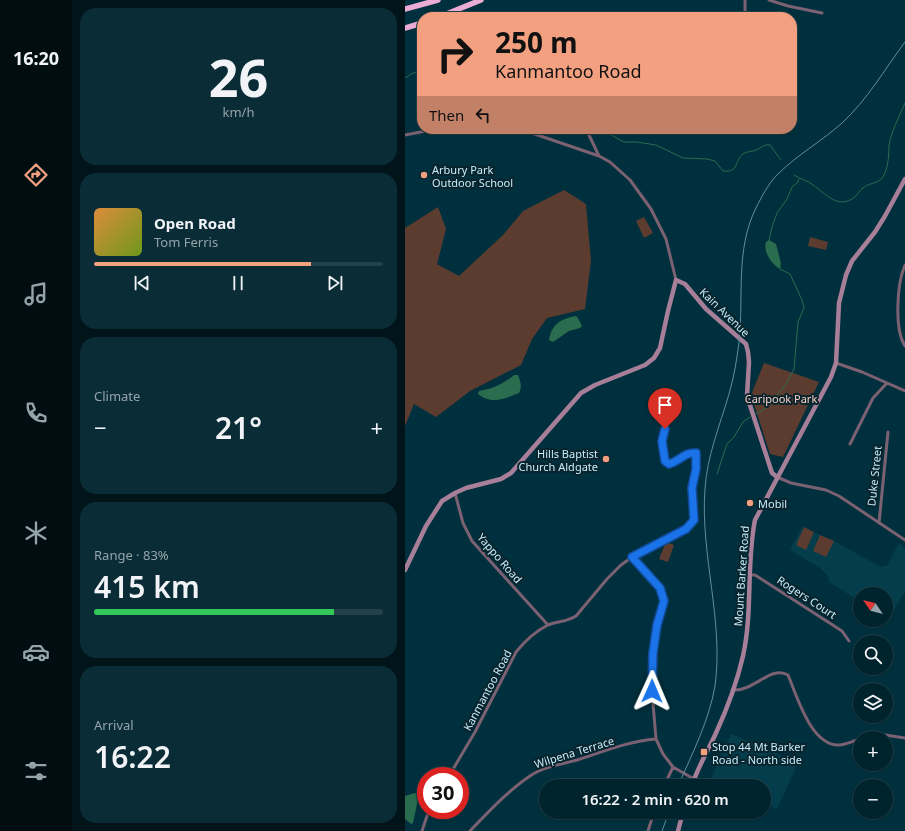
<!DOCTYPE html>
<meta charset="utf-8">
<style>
body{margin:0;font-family:"Noto Sans",sans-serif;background:#0a2c36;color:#f1f3f6;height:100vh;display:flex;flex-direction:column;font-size:15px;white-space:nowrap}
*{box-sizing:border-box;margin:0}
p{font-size:13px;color:#95a4aa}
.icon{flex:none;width:22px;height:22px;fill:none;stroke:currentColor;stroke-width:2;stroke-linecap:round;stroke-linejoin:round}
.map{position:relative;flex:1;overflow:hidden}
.sheet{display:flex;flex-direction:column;gap:8px;padding:8px;background:#001419;width:333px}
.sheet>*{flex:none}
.top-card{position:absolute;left:12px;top:12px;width:380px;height:122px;border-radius:16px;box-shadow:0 1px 3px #0004,0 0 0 1px #22414a;background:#f3a081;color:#111;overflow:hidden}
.needle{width:26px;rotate:305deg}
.tools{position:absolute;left:448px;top:587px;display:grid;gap:8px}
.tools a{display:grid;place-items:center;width:40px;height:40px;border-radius:50%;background:#00242e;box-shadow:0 1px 3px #0004,0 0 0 1px #22414a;font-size:20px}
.speed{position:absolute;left:12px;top:767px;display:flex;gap:8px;font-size:20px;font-weight:700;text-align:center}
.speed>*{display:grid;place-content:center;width:52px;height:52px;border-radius:50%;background:#00242e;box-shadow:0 1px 3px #0004,0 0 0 1px #22414a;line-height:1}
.speed .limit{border:6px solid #d22;background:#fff;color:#111}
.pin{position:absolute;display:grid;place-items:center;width:34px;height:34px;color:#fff;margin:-41px -17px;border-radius:50% 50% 50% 0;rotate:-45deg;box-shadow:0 0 4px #0007}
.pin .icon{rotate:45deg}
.me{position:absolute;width:44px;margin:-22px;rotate:1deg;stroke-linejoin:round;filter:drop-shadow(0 0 3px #0008)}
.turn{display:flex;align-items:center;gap:14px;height:84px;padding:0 12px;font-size:18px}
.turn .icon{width:52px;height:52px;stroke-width:2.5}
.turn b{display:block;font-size:28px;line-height:34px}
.then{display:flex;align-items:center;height:38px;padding:0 12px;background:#0003;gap:8px;font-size:15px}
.big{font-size:30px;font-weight:600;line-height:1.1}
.sheet .widget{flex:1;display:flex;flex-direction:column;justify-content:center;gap:6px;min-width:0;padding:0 14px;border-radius:16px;background:#0a2c36}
.sheet .dial{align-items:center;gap:0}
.dial b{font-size:52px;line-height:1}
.song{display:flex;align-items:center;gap:12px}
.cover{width:48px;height:48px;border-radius:6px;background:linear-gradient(135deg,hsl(30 70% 55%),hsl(80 70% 35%))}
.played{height:4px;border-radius:2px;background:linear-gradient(90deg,#f3a081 75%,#22414a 75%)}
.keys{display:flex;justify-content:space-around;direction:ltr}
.heat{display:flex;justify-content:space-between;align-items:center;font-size:22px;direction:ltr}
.charge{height:6px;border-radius:3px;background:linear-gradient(90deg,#34c759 83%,#22414a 0)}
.trip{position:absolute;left:134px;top:779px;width:232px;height:40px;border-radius:20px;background:#00242e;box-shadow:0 1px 3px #0004,0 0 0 1px #22414a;font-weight:600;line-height:40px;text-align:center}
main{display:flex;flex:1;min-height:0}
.tab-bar{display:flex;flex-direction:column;width:72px;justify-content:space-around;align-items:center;background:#000e12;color:#95a4aa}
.tab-bar .icon{width:28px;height:28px}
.tab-bar .current{color:#f3a081}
.tab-bar b{font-size:18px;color:#f1f3f6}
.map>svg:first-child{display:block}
.built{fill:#043e4d}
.green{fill:#5d3c30}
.water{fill:#2a6c4e}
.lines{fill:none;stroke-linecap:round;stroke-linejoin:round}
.stream{stroke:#2a6c4e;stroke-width:1}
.street{stroke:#7b6171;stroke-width:3}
.secondary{stroke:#a87f99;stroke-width:4.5}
.highway{stroke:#ebacd4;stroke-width:5.5}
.rail{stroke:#628e9b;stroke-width:1}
.route-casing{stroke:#114b97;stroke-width:10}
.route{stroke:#1a73e8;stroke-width:7}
.poi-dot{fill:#f3a081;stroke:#09242d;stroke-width:1.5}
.labels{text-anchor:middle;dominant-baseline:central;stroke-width:4;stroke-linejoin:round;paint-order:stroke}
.poi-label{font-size:11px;fill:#c6eefc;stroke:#09242d;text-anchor:start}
.street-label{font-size:11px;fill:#c6eefc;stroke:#09242d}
.park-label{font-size:11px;fill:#f6d1c4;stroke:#09242d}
</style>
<main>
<nav class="tab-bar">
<b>16:20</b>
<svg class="icon current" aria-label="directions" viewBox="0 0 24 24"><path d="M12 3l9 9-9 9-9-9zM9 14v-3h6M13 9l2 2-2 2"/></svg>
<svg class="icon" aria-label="music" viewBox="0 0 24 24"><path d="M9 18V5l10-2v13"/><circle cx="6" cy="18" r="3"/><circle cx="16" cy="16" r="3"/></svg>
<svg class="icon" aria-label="phone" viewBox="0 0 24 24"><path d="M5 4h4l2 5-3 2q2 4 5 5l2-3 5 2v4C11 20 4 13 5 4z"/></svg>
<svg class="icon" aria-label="climate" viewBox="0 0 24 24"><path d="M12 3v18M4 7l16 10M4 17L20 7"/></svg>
<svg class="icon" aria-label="car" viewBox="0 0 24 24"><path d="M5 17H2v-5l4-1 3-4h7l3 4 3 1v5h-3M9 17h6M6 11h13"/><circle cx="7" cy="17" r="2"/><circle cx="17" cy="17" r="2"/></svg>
<svg class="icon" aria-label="filters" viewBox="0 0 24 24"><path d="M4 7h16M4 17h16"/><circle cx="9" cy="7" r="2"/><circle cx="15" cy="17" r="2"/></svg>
</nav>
<section class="sheet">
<div class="widget dial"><b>26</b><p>km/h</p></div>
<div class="widget">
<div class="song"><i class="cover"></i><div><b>Open Road</b><p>Tom Ferris</p></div></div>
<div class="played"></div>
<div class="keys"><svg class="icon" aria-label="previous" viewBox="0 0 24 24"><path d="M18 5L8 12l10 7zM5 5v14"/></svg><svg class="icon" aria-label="pause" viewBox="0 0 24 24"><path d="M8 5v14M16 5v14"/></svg><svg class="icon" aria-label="next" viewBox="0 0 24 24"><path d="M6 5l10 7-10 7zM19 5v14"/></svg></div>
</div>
<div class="widget"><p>Climate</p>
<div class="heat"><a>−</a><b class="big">21°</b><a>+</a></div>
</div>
<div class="widget"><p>Range · 83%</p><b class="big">415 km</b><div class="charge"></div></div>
<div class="widget"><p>Arrival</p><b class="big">16:22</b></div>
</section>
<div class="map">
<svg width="500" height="831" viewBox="0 0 500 831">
<rect width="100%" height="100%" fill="#00303d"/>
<path class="built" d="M397 527 429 541 476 567 482 566 494 543 500 548V592L488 611 481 613V594H455V611L449 607 453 600 424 582 423 576 415 568 385 550Z
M326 734 393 763 372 809 359 803V786H319L305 780Z"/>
<path class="green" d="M159 190 181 204 186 261 180 309 142 318 127 339 116 365 65 391 31 417 9 404 0 426V228L33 207 41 229 32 264 54 276 98 235 118 211Z
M239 217 248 233 239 238 231 221Z
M405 237 423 242 421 250 403 246Z
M359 363 414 382 378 457 365 454 346 395Z
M399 527 409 532 401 550 391 545Z
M415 535 429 541 421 557 408 551Z
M261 542 269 545 263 562 254 559Z"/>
<path class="water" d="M364 240 371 244 376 263 375 269C366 264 358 251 361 242Z
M171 316 173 318 177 326 175 328 164 331 148 342 144 340C147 324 155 319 171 316Z
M109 375H113C116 382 117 387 114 393 99 399 87 405 73 394L74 391C88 389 98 384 109 375Z
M10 793 12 794 13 799 8 823 6 824 0 819V796Z"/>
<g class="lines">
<path class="stream" d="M0 78 8 73 17 72
M195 129 219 142H232L251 145 278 158 302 159 310 161 318 171C334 173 329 161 338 154 342 151 347 152 351 150 356 148 359 144 365 145L376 160
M389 175C395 179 402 180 408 185 421 194 433 210 450 197 453 194 455 190 458 188 463 183 472 184 477 178 483 171 484 155 484 146 485 134 495 115 500 103
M364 240 367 227 372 213 382 199 387 187 393 182 394 179
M351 414 361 408 382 383 389 369 393 322 399 308 397 300 385 274 375 269
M312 474 322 444 329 437 338 422 345 417"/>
<path class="street" d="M364 0 383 6 417 13
M340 17V0
M115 129 194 156
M183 129 184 135 194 156 205 162 225 180 246 209 261 239 271 280
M0 135 31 129
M500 265C492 283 489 329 500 346
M431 363 457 372 500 391
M445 444 468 398 482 383
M372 477 386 483 421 490 434 496 500 540
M50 493 58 523 67 541 143 625
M474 523 483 432
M227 557 255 588 259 601 252 625 248 653 247 691 251 739 258 754 268 767 289 779
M345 575H350L437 631 444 641
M327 690C330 690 334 690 337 689 352 686 368 666 383 675 392 696 406 746 434 745 441 745 448 741 455 739
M460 738 474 734 500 738
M44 776 70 732 111 652C119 642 131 631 143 625 153 621 162 622 171 616L202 579 216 565 227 557 281 529 289 520 287 488 291 469V453C279 452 275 461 264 463L260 461 257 441 263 417
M259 786 268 767
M17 831 24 810
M65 831C83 812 104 790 125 776 138 767 157 764 172 760 197 752 224 741 251 739
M243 831 249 812"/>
<path class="secondary" d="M0 570 21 526 37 501 50 493 61 488 96 479 106 473 176 393 190 385 240 365 249 358 255 348 263 311 271 280 280 284 301 309 341 344 343 352 344 362 342 396 367 473 372 477
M287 786C292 768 303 751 311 733 322 709 332 682 338 656 348 611 341 564 350 520L426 377 431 363 434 303 441 275 447 261 470 232 480 216 500 179
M273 831 278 812"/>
<path class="highway" d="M0 9 33 0
M34 17 76 0
M0 28 17 23"/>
<path class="rail" d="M273 786C287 754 304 721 310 686 319 621 295 554 300 489 302 456 315 425 324 394 329 377 332 359 334 342 339 297 330 250 351 208 357 196 363 184 373 174 392 155 417 141 437 123 462 100 480 69 500 42
M257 831 264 812"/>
</g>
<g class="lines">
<defs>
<path id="route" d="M247 691 248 653 252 625 259 601 255 588 227 557 281 529 289 520 287 488 291 469V453C279 452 275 461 264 464L260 461 257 441 260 429"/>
</defs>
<use href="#route" class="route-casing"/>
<use href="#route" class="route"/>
</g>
<g class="poi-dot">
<circle cx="19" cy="175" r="4"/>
<circle cx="201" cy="459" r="4"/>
<circle cx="345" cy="503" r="4"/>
<rect x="295" y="748" width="8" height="8" rx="2"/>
</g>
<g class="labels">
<g class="poi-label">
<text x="27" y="169">Arbury Park<tspan x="27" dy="13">Outdoor School</tspan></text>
<text x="193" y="453" text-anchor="end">Hills Baptist<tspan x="193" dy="13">Church Aldgate</tspan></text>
<text x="353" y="503">Mobil</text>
<text x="307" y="746">Stop 44 Mt Barker<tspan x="307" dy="13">Road - North side</tspan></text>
</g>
<g class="street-label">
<text transform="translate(320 312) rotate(44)">Kain Avenue</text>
<text transform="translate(469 476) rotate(-84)">Duke Street</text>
<text transform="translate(95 558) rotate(49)">Yappo Road</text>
<text transform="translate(336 576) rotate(-86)">Mount Barker Road</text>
<text transform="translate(402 597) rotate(33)">Rogers Court</text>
<text transform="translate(82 690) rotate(-62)">Kanmantoo Road</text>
<text transform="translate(169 752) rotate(-17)">Wilpena Terrace</text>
</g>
<g class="park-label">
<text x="376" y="398">Caripook Park</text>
</g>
</g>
</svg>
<div class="tools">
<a><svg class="needle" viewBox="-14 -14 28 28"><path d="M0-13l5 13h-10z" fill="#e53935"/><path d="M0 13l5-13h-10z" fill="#95a4aa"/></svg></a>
<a><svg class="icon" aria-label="search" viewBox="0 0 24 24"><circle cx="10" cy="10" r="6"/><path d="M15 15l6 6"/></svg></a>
<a><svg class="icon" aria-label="layers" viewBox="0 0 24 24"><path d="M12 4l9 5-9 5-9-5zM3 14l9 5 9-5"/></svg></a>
<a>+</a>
<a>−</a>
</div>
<div class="speed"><div class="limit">30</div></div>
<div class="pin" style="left:260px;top:429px;background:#d93025"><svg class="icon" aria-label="arrive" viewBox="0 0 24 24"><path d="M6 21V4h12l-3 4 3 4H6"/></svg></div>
<svg class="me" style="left:247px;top:691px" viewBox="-20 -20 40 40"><path d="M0-17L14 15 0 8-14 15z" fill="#1a73e8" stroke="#fff" stroke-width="4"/></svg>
<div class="trip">16:22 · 2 min · 620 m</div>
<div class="top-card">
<div class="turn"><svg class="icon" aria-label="right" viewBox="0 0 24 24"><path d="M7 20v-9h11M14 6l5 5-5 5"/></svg><div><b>250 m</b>Kanmantoo Road</div></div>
<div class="then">Then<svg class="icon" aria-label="left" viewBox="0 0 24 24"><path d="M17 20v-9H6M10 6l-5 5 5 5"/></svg></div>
</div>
</div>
</main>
